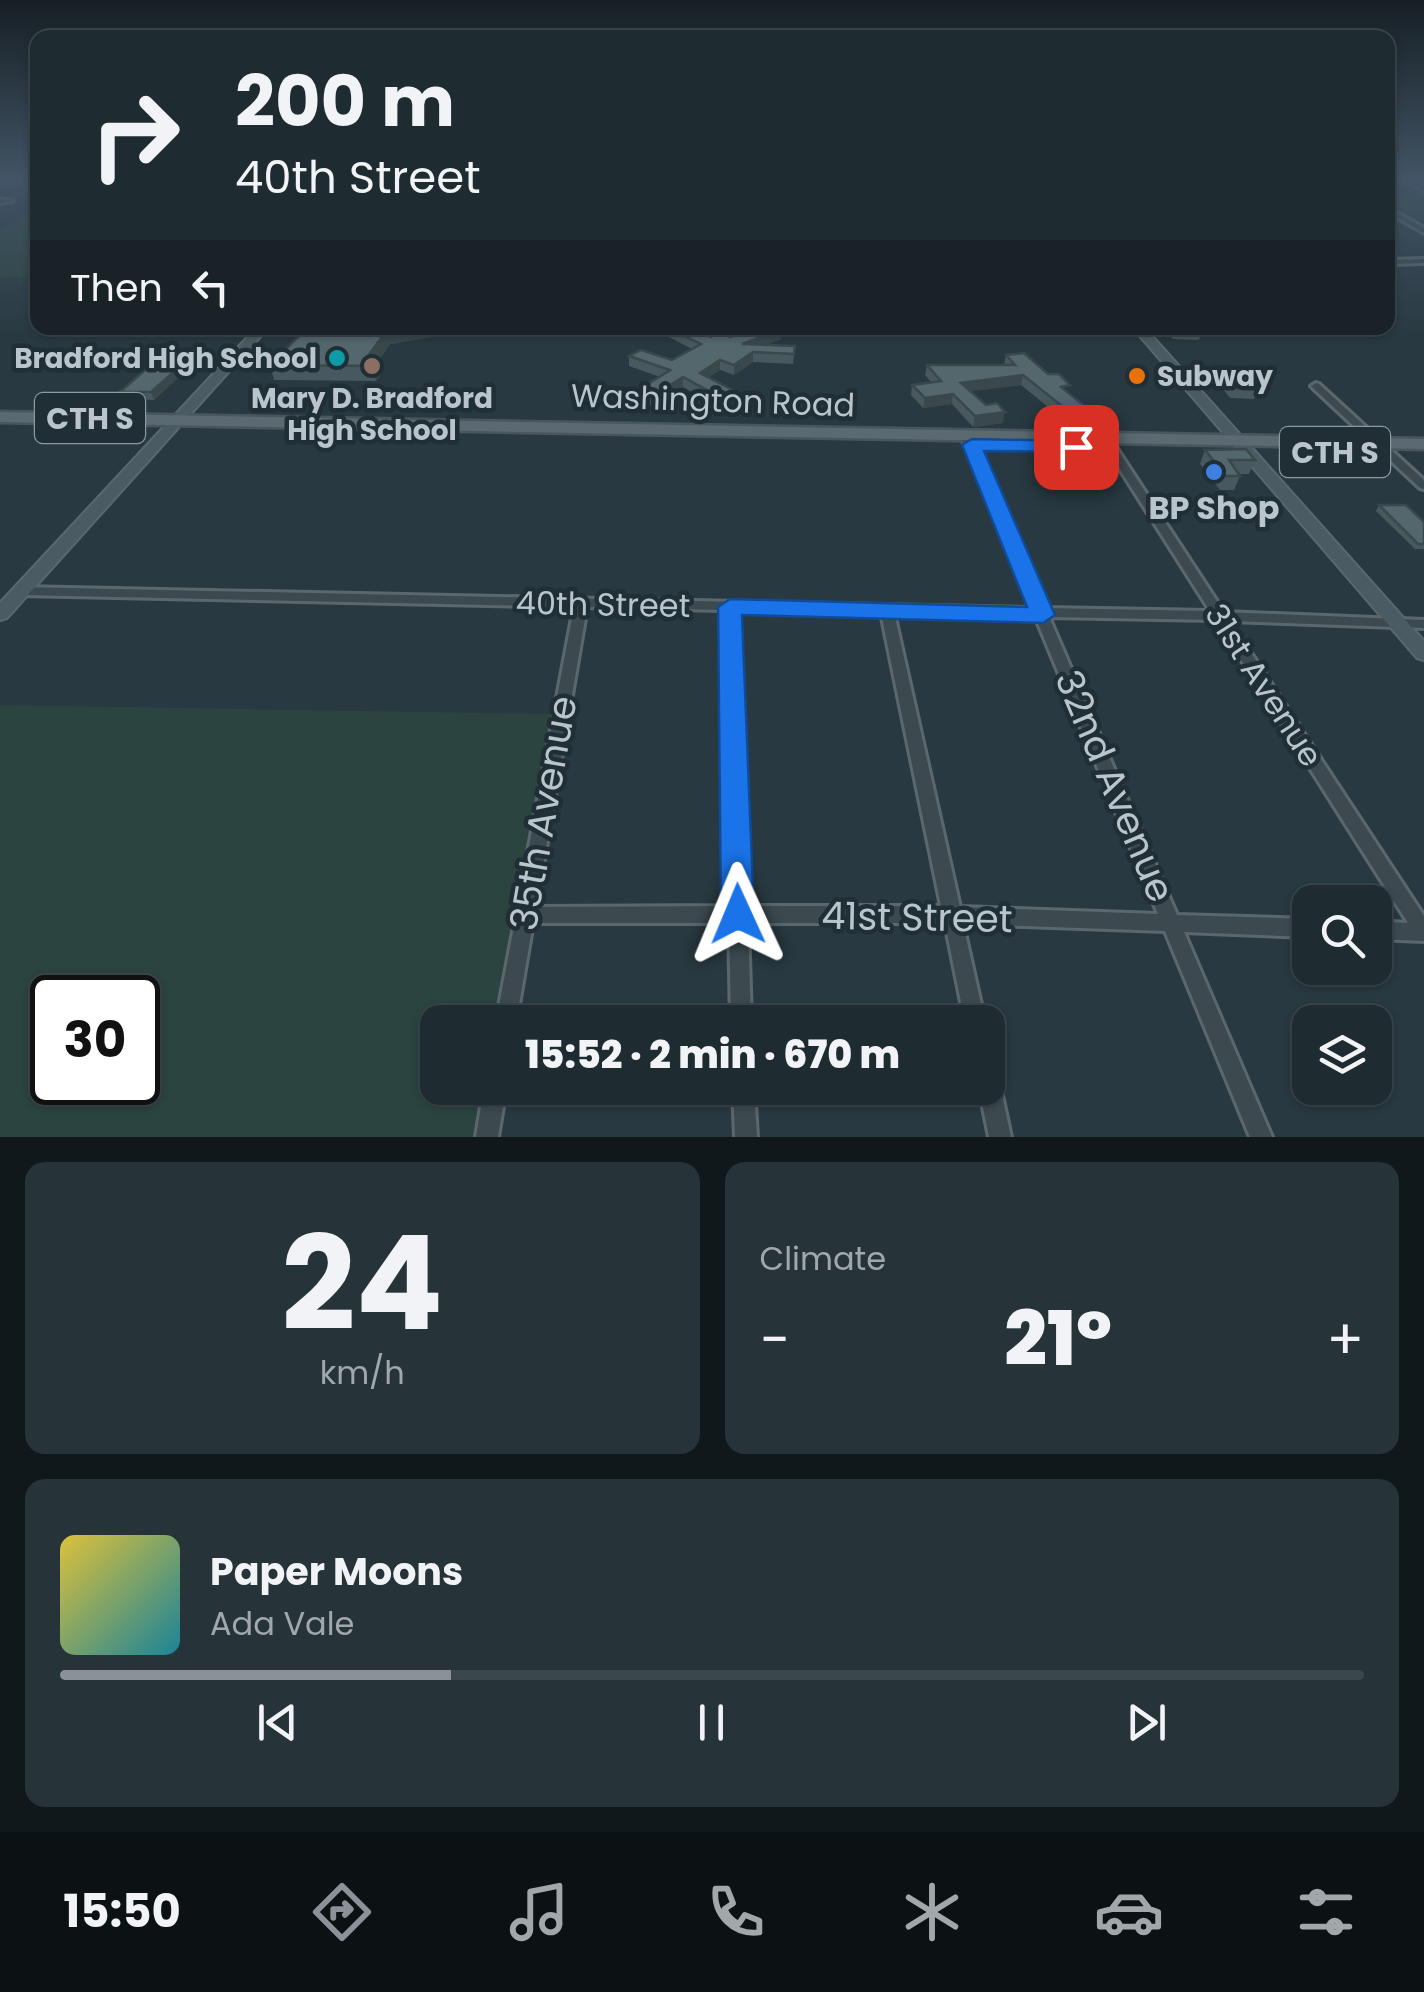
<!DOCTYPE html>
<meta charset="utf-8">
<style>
body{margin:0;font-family:Poppins,sans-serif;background:#263339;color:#f1f3f6;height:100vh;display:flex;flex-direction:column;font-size:38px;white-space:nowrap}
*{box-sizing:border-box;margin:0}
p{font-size:32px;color:#a1a7ab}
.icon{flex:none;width:55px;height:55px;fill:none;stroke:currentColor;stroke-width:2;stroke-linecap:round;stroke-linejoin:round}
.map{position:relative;height:1137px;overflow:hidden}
.sheet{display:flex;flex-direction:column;gap:25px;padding:25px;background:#10181b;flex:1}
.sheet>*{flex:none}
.top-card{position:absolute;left:30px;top:30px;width:1365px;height:305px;border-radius:20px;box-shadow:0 2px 8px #0004,0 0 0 2px #3c474d;background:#1e2b31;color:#f1f3f6;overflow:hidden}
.tools{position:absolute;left:1292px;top:885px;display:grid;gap:20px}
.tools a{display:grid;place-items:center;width:100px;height:100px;border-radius:20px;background:#1e2b31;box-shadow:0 2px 8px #0004,0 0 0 2px #3c474d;font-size:50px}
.speed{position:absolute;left:30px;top:975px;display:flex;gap:20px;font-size:50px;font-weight:700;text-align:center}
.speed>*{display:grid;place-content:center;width:130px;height:130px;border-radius:50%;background:#1e2b31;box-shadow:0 2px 8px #0004,0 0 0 2px #3c474d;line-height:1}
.speed .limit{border:5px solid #111;border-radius:15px;background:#fff;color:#111}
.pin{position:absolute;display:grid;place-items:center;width:85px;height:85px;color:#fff;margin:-42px;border-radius:20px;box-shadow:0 5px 15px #0006}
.me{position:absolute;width:110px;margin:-55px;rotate:359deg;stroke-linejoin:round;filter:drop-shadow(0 0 8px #0008)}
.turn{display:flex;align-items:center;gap:35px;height:210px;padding:0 40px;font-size:45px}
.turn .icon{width:130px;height:130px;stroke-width:2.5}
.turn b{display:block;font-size:70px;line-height:85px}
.then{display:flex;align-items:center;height:95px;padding:0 40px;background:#0003;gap:20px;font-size:38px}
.big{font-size:75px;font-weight:800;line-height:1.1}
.sheet .tile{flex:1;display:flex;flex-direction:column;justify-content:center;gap:15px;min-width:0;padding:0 35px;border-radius:20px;background:#263339}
.sheet .dial{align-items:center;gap:0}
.dial b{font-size:130px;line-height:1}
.song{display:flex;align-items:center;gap:30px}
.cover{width:120px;height:120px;border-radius:15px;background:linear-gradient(135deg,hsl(50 70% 55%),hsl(190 70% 35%))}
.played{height:10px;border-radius:5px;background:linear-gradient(90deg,#8c9099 30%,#3c474d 30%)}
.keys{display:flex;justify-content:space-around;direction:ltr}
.heat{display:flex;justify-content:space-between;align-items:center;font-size:55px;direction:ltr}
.sheet .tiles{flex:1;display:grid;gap:25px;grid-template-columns:1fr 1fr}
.tile:last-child{grid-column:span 2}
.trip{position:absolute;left:420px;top:1005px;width:585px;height:100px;border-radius:20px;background:#1e2b31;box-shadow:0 2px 8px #0004,0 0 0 2px #3c474d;font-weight:800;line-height:100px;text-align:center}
.dock{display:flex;height:160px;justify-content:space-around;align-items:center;background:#0c1114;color:#a1a7ab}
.dock .icon{width:70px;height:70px}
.dock .on{color:#8c9099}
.dock b{font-size:45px;color:#f1f3f6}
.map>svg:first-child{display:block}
.green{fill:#2b443f;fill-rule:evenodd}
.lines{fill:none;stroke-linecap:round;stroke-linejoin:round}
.street-casing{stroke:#5a686e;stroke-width:6}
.secondary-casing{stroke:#5a686e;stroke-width:4}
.primary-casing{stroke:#49565d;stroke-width:5}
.street{fill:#3c4a50;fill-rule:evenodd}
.secondary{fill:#4a5b63;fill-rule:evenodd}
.primary{fill:#5a6a70;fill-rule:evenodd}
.wall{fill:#47595e}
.shaded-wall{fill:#3a484c}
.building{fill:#53676d;stroke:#3a484c;stroke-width:2.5}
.route{fill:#1a73e8;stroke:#114b97;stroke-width:2.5}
.culture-dot{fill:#0f9aa8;stroke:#202f36;stroke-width:4}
.education-dot{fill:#8d6e63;stroke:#202f36;stroke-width:4}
.food-dot{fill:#e8710a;stroke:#202f36;stroke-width:4}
.shop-dot{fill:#3f7fe0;stroke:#202f36;stroke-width:4}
.labels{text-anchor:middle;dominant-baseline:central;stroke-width:9;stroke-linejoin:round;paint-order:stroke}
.far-poi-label{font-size:28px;font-weight:bold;fill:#b9c5cb;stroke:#202f36;text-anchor:end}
.shield{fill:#202f36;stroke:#8b989e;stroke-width:2.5}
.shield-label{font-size:30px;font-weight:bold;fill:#b9c5cb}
.street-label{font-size:32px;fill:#b9c5cb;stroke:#202f36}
.poi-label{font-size:32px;font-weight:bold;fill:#b9c5cb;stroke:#202f36}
.near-street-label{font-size:38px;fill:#b9c5cb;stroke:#202f36}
</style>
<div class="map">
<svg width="1424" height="1137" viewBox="0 0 1424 1137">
<rect width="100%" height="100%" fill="#283941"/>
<path class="green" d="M1388 180H1405L1424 189V221L1405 220 1388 210Z
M37 209V276L0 278V230Z
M0 705 552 714 496 1022H438V1088H484L475 1137H0ZM52 998H138V1082H52Z"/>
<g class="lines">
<defs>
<path id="street" d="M1397 177H1405L1424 187V191Z
M0 199 13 201 0 203Z
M1388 208 1424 228V233L1388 212Z
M1424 259V263L1388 264V260Z
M1316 383 1319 384 1424 480V489L1420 488 1313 388 1311 386Z
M966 433 971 436 1045 608 1210 611 1100 438 1105 435 1110 438 1224 612 1424 620V628L1230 621 1424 916V941L1375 939V921L1408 923 1216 620 1049 617 1177 915 1310 919V937L1184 932 1272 1137H1250L1165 931 963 924 985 1022H965L945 923H748L751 1022H731L729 923H533L516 1022H496L574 607 21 595 15 591 21 587 1032 608 961 436ZM587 607 723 610 729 906 536 907ZM737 610 881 613 941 906H747ZM894 613 1035 616 1158 914 960 907Z
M988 1070 995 1074 999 1081 1011 1137H989L979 1088H988Z
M484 1088H506L498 1137H476Z
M733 1088H754L757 1137H735Z"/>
<path id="secondary" d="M256 328H268L7 618 0 620V603Z
M1133 328H1145L1424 641V660L1417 658Z"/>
<path id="primary" d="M0 412 1424 439V449L0 422Z"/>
</defs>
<use href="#street" class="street-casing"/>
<use href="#secondary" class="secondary-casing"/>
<use href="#primary" class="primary-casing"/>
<use href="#street" class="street"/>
<use href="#secondary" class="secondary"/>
<use href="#primary" class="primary"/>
</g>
<path class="wall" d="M307 328 437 336 390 344 380 359 383 371 376 381 274 380 270 365Z
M667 328 711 337 713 328H733L731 337 781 330V339L765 345 795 346 793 364 753 362 734 375 720 370 709 377 733 390V400L718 407 683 387 653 406 637 401V391L660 377 629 366V356L672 360 692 349 667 336Z
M1163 328H1203L1199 340 1173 339Z
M1006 355 1068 392 1097 416 1094 427 1074 428 1021 385 970 391 1003 423 973 427 952 404 923 408 911 395 912 385 932 383 925 375 927 365H1004Z
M177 369 180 376 154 400 124 399 120 392Z
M1227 379 1258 389 1254 399 1230 398 1223 389Z
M1205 450 1255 460 1249 474H1238L1240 476 1234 490H1220L1200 464Z
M1379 505 1424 522V549H1415L1376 511Z"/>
<path class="shaded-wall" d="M403 328H436L437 336 390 344 380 359 383 371 376 381 368 356 387 330Z
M781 330V339L741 353 742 344Z
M753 352V362L734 375V365Z
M720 360V370L700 383V373Z
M177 369 180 376 154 400 151 392Z
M1023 375 1021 385 959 393 961 383Z
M683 377V387L653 406V396Z
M733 390V400L718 407V396Z
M953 394 952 404 923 408 925 398Z
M1005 412 1003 423 973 427 975 416Z"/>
<path class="building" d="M307 328H403L387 330 368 356H380L373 366 270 365Z
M668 328H692L711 337 713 328H731L730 337 758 328H776L781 330 742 344 795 346 794 354 753 352 734 365 720 360 700 373 733 390 718 396 683 377 653 396 637 391 670 370 629 356 641 350 672 360 701 344Z
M1024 353 1048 374H1059L1070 385 1061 387 1097 416 1077 418 1023 375 961 383 986 405 997 403 1005 412 975 416 953 394 925 398 912 385 941 381 927 365H1015L1006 355Z
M146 369H177L151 392H120Z
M1249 378 1258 389 1234 388 1227 379Z
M1246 449 1255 460H1229L1240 476H1226L1205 450Z
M1379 505H1406L1424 522V544H1418Z"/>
<linearGradient id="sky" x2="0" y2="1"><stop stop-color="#161f24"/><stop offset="0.53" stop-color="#425465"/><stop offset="1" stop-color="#425465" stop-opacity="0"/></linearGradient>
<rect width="1424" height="337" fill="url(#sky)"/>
<path class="route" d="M972 439 1076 441 1086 447 1076 452 984 451 1055 615 1043 623 742 615 754 914 750 925 738 930 726 925 721 914 718 607 730 599 1027 607 962 445Z"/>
<circle class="culture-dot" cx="337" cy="358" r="10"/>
<circle class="education-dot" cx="372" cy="366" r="10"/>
<circle class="food-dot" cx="1137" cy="376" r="10"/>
<circle class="shop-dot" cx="1214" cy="472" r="10"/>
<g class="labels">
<g class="far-poi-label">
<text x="317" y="358">Bradford High School</text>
<text x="1157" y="376" text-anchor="start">Subway</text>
<text x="372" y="398" text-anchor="middle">Mary D. Bradford<tspan x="372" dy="32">High School</tspan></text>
</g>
<g class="shield">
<rect x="35" y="393" width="110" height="50" rx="8"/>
<rect x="1280" y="427" width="110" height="50" rx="8"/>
</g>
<g class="shield-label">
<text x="90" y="418">CTH S</text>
<text x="1335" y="452">CTH S</text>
</g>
<g class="street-label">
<text transform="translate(713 400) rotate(2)">Washington Road</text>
<text transform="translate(603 604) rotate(1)">40th Street</text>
<text transform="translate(1264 685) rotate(57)">31st Avenue</text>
</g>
<g class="poi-label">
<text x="1214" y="507">BP Shop</text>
</g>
<g class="near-street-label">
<text transform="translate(1115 786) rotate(67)">32nd Avenue</text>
<text transform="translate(543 813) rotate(-80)">35th Avenue</text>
<text transform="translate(917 917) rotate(1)">41st Street</text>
</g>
</g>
</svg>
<div class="tools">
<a><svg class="icon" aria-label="search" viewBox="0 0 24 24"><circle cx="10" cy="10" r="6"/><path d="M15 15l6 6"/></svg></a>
<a><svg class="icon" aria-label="layers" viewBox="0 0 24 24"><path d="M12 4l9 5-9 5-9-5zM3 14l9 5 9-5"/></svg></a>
</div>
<div class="speed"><div class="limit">30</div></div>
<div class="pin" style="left:1076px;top:447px;background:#d93025"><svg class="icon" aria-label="arrive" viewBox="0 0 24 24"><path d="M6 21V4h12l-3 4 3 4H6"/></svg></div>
<svg class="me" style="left:738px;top:914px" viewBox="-20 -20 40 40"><path d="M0-17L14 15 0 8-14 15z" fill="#1a73e8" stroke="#fff" stroke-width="4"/></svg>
<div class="trip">15:52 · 2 min · 670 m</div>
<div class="top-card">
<div class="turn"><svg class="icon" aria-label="right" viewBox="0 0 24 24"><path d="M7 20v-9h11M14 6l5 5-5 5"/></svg><div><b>200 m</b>40th Street</div></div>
<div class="then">Then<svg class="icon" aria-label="left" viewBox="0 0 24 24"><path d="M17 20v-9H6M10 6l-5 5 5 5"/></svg></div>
</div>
</div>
<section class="sheet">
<div class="tiles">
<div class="tile dial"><b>24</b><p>km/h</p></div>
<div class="tile"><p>Climate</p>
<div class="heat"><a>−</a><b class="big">21°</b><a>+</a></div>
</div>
<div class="tile">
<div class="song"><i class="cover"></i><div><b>Paper Moons</b><p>Ada Vale</p></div></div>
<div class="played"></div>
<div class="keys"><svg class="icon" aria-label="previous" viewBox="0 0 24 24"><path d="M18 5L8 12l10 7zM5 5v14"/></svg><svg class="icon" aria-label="pause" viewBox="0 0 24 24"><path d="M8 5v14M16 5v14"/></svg><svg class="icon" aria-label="next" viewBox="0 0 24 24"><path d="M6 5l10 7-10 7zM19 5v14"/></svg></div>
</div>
</div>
</section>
<nav class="dock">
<b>15:50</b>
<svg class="icon on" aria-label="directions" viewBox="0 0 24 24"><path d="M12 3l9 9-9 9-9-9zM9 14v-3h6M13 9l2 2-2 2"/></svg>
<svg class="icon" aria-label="music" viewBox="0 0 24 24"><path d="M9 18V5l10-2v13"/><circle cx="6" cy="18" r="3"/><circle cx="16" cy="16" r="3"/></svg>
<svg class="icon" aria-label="phone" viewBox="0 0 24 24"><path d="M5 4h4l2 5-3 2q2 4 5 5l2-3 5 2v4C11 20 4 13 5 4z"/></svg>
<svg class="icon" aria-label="climate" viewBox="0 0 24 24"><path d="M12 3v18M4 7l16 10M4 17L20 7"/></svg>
<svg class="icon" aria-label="car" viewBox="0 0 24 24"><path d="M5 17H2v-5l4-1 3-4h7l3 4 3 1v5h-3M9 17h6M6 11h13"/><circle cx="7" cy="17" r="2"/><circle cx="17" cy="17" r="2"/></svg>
<svg class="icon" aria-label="filters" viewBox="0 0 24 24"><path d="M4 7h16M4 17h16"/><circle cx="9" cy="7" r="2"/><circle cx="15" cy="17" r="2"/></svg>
</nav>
